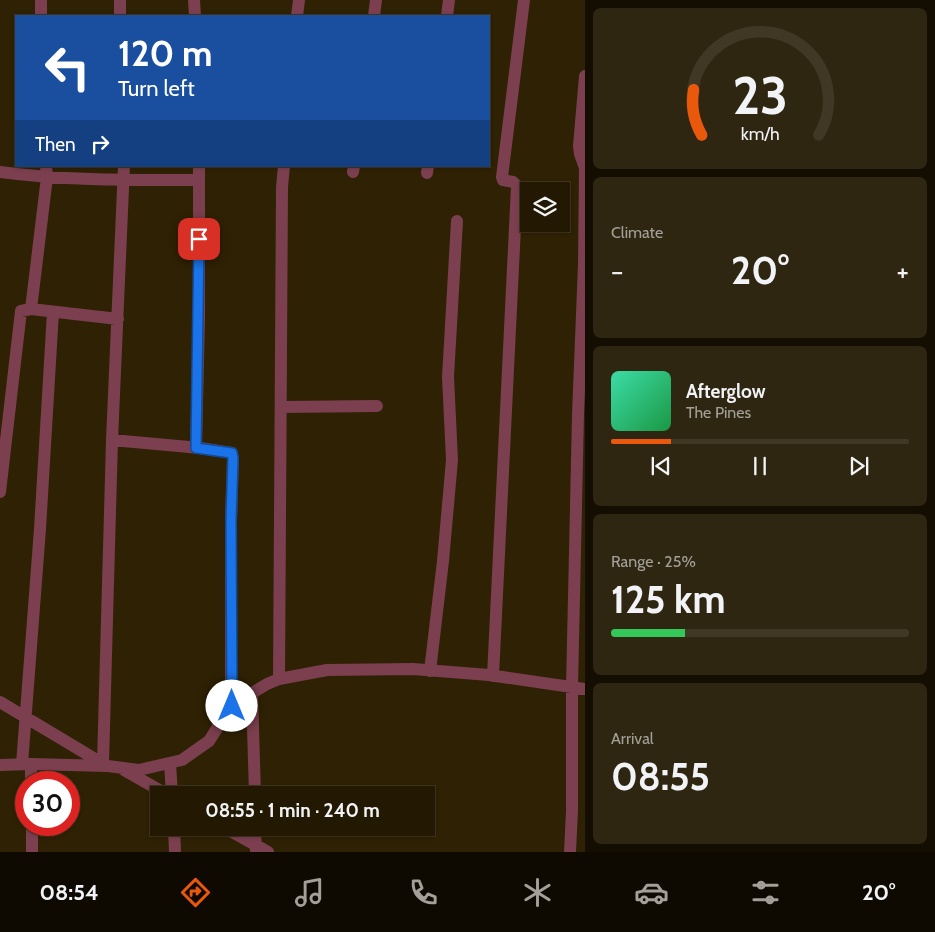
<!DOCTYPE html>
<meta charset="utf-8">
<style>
body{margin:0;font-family:Cabin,sans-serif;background:#2f2611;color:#f1f3f6;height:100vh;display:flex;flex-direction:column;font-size:19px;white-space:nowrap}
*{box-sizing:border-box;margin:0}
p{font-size:16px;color:#a3a099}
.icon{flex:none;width:28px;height:28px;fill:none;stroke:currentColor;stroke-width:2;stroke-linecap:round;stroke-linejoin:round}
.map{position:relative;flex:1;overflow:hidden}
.details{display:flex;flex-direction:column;gap:8px;padding:8px;background:#130e01;width:350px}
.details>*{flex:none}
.hud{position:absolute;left:15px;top:15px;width:475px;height:152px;border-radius:0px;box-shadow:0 1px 4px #0004,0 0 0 1px #403824;background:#1a4fa0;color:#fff;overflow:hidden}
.tools{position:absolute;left:520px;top:182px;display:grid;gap:10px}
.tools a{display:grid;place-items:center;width:50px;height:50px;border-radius:0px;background:#231902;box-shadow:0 1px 4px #0004,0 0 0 1px #403824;font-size:25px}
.speed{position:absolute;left:15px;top:771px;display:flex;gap:10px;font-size:25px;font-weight:700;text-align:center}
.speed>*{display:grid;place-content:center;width:65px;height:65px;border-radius:50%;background:#231902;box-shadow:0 1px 4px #0004,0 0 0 1px #403824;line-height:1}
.speed .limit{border:8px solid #d22;background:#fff;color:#111}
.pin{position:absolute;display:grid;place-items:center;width:42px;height:42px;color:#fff;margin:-21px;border-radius:10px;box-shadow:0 2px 8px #0006}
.me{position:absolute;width:55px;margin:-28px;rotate:0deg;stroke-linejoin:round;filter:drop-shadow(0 0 4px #0008)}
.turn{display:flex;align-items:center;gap:18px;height:105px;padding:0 20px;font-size:22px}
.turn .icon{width:65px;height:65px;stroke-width:2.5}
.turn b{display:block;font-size:35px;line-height:42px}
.then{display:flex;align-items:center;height:48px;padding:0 20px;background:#0003;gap:10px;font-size:19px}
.big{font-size:38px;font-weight:700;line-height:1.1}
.details .tile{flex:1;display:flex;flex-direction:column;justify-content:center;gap:8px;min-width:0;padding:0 18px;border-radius:8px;background:#2f2611}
.details .dial{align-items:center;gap:0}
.dial svg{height:130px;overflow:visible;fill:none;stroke:#403824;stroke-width:7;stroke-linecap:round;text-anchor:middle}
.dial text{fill:#f1f3f6;stroke:none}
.song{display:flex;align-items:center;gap:15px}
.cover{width:60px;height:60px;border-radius:8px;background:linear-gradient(135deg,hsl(160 70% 55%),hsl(140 70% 35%))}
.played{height:5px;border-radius:2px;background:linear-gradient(90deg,#ea580c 20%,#403824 20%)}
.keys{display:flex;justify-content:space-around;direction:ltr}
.heat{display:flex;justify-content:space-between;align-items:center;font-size:28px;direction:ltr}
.charge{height:8px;border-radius:4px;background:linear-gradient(90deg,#34c759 25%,#403824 0)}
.trip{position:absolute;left:150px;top:786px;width:285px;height:50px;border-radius:0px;background:#231902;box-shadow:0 1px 4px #0004,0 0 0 1px #403824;font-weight:700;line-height:50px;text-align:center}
.dock{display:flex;height:80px;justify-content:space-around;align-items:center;background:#0e0a01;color:#a3a099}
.dock .icon{width:35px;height:35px}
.dock .current{color:#ea580c}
.dock b{font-size:22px;color:#f1f3f6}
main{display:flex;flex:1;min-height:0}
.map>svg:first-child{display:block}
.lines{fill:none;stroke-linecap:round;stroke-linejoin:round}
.street{stroke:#7b3f4f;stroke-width:12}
.route-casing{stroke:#114b97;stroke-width:12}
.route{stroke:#1a73e8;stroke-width:9}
</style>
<main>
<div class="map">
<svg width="585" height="852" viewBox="0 0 585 852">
<rect width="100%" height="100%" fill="#2f2103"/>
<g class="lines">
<path class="street" d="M41 0V16
M120 0V16
M194 0 195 16
M297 16 299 0
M374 16 376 0
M447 16 449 0
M0 172C66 181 133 180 199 180
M353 172 354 166
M427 173 428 166
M31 309 47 177 46 166
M281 407 377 406
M112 440 200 448 232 453 233 458 231 520V706
M196 448 199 318V166
M0 492 21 311 31 309 118 319
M430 671 443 561 452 460 448 377 457 221
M493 676 517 186 513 182 503 180 502 177 524 0
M279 679 282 187 284 166
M252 694 255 795
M0 702 105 765
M103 763 112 440 124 166
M170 763 172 795
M22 764 40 529 53 312
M31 764V782
M0 765 31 764 108 766 139 770 182 760 209 741 231 706 267 684 279 679 327 670 413 669 489 675 585 689
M124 770 168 795
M32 825V852
M174 828 175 852
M225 828 268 852
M255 828 256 852
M570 852 572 811V687L578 415 584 264 585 168 580 154 579 146 585 76"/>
</g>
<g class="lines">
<defs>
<path id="route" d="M199 239 196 448 232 453 233 458 231 520 232 706"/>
</defs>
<use href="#route" class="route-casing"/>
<use href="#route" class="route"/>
</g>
</svg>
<div class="tools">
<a><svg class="icon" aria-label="layers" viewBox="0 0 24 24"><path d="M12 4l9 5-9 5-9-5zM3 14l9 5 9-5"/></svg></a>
</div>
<div class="speed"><div class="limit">30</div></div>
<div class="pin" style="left:199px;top:239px;background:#d93025"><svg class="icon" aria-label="arrive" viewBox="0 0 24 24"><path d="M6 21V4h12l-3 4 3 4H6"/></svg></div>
<svg class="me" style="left:232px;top:706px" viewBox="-20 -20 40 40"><circle r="19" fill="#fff"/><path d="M0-13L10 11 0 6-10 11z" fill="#1a73e8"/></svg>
<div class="trip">08:55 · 1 min · 240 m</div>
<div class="hud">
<div class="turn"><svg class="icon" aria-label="left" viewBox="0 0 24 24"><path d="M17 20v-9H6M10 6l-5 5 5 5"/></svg><div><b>120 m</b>Turn left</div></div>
<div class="then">Then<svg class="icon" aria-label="right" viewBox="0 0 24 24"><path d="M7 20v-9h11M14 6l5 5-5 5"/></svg></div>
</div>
</div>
<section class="details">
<div class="tile dial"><svg viewBox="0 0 100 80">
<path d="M14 69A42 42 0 1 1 86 69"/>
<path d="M14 69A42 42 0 0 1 9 41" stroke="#ea580c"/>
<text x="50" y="56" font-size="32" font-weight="700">23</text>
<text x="50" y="72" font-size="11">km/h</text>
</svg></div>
<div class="tile"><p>Climate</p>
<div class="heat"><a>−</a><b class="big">20°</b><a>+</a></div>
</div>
<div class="tile">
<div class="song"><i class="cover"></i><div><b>Afterglow</b><p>The Pines</p></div></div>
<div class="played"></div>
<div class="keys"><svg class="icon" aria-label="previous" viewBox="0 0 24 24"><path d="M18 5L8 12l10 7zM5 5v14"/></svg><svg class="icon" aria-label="pause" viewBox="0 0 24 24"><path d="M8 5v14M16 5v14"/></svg><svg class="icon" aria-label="next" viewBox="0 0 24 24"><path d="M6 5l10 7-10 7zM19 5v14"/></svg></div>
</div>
<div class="tile"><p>Range · 25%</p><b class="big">125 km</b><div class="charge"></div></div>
<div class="tile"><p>Arrival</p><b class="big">08:55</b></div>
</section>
</main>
<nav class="dock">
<b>08:54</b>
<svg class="icon current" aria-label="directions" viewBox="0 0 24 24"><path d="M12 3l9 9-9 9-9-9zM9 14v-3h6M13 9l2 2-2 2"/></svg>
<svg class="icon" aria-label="music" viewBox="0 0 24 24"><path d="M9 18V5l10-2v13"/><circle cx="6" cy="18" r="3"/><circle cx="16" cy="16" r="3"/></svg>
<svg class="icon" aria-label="phone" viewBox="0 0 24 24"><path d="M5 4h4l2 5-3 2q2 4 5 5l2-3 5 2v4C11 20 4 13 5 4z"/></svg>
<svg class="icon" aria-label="climate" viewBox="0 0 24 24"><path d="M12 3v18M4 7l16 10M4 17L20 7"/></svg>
<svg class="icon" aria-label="car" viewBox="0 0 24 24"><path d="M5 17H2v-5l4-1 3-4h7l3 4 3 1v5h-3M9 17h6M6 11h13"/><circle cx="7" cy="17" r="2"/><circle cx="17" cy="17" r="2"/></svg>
<svg class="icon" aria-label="filters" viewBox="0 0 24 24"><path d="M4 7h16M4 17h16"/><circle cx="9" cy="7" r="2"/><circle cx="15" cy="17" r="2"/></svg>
<b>20°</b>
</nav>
